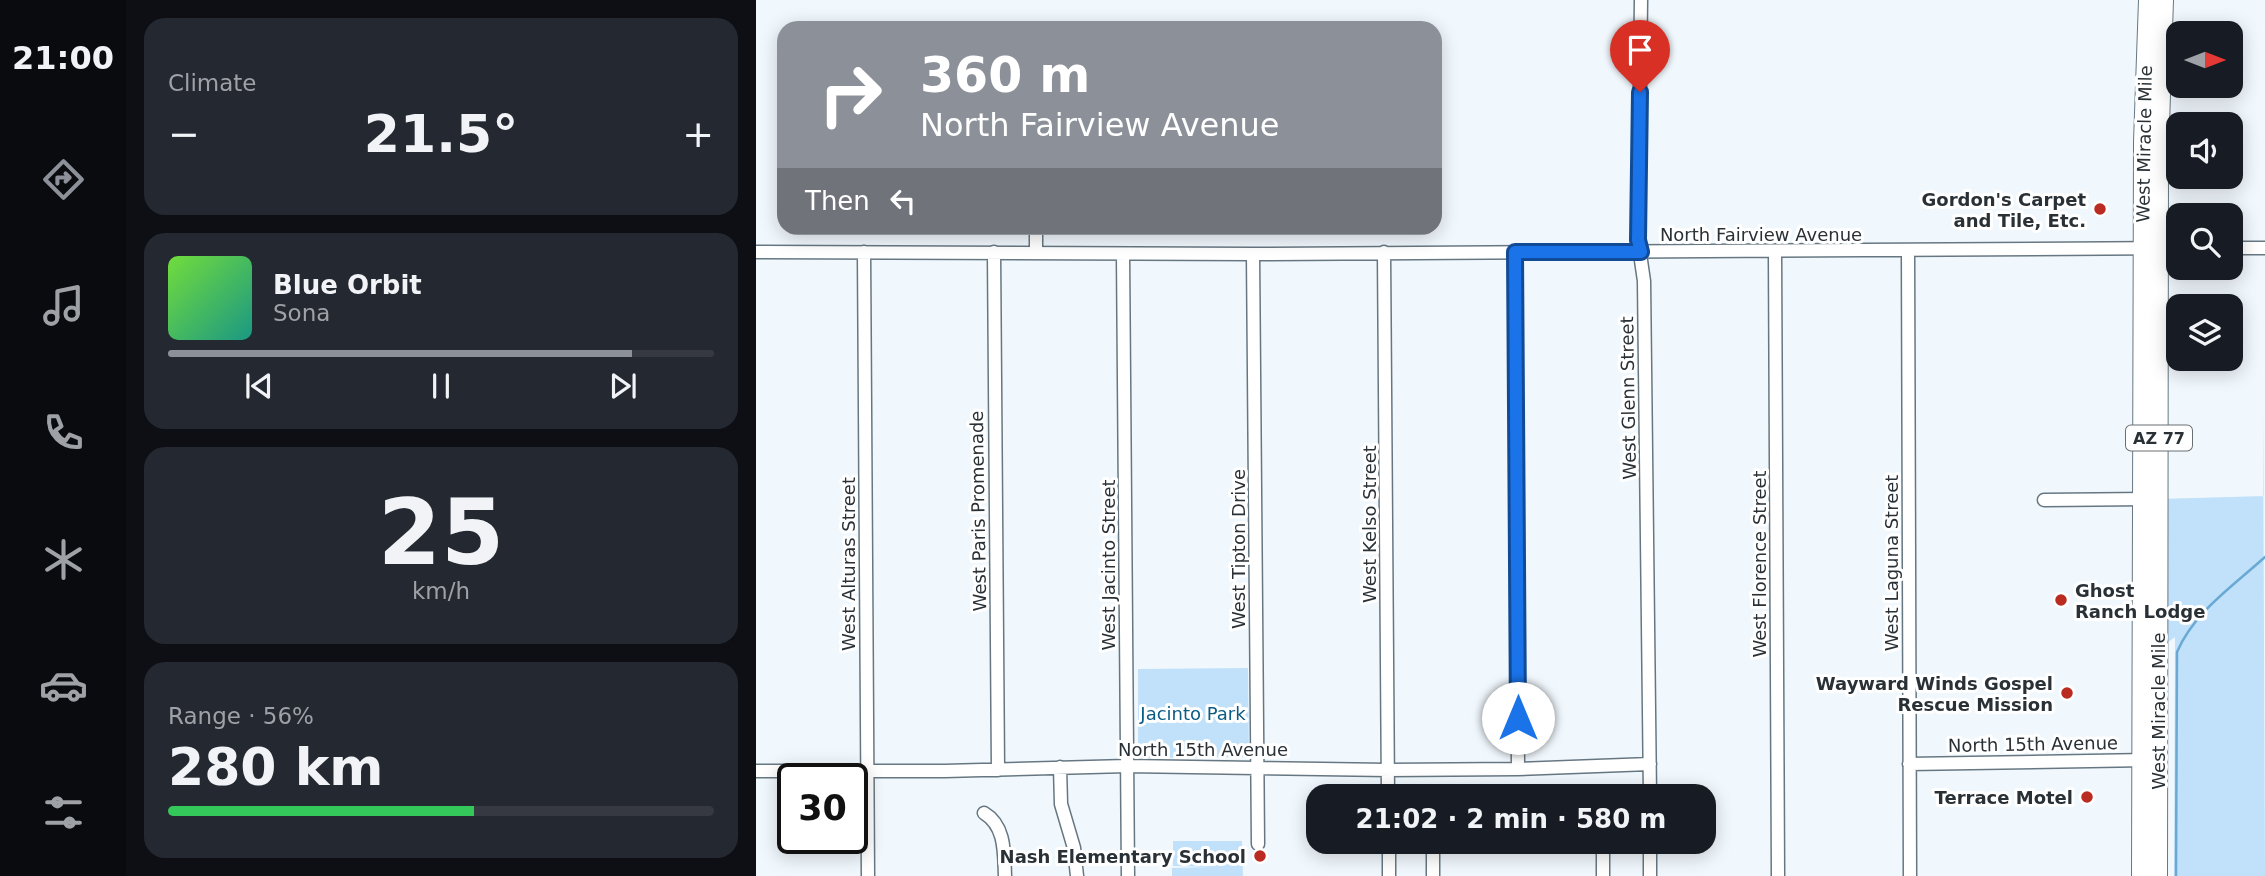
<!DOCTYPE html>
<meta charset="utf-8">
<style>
body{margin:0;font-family:"DejaVu Sans",sans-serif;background:#242831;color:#f1f3f6;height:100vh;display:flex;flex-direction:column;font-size:26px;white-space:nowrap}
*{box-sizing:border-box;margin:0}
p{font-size:23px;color:#9ea1a6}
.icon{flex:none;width:38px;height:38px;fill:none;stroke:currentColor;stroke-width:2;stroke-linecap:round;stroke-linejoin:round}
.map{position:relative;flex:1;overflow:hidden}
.details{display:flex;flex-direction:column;gap:18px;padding:18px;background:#0d0f14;width:630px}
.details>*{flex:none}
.guide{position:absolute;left:21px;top:21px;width:665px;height:214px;border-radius:21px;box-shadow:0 4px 18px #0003;background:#8c9099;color:#fff;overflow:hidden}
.needle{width:46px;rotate:90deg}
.controls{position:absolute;left:1410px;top:21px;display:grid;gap:14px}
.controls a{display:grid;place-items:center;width:77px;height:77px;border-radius:14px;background:#171b24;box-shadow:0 4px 18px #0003;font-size:35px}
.speed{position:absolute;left:21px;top:763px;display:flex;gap:14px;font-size:35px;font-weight:700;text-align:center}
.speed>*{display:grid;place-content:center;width:91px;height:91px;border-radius:50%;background:#171b24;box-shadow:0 4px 18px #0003;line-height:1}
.speed .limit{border:4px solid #111;border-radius:10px;background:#fff;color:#111}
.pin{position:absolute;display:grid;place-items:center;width:60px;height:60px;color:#fff;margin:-72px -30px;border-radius:50% 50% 50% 0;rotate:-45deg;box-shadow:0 0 7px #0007}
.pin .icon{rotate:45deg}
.me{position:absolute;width:77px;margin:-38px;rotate:0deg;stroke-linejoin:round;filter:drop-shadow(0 0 5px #0008)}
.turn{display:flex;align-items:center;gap:24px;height:147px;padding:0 28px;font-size:32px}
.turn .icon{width:91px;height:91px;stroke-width:2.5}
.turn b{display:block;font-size:49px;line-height:60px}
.then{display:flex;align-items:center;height:66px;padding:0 28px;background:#0003;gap:14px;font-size:26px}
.big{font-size:52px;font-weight:800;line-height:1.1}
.details .widget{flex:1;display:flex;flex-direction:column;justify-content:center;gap:10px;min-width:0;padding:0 24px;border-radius:21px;background:#242831}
.details .dial{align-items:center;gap:0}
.dial b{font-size:91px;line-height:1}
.song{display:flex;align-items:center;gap:21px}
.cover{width:84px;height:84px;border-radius:10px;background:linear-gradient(135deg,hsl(100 70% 55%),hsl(170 70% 35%))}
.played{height:7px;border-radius:4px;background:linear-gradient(90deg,#8c9099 85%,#363941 85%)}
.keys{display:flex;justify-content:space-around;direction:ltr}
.heat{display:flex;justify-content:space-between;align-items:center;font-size:38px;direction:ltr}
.charge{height:10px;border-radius:5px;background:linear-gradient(90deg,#34c759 56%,#363941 0)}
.trip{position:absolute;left:550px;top:784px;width:410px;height:70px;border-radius:21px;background:#171b24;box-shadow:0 4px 18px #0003;font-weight:800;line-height:70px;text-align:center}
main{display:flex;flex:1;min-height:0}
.menu{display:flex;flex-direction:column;width:126px;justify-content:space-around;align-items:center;background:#090b0e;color:#9ea1a6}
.menu .icon{width:49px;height:49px}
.menu .active{color:#8c9099}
.menu b{font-size:32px;color:#f1f3f6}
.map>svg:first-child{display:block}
.green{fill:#c0e1f9}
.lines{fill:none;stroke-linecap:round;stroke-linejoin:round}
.stream{stroke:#69a9d4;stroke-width:2.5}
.minor-casing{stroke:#677782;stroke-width:15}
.highway-casing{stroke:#677782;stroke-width:20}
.minor{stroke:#fff;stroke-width:12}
.highway{stroke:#fff;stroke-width:18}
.route-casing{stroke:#114b97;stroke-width:18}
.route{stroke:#1a73e8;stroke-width:12}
.poi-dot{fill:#ba2c22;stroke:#fff;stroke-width:2.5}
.labels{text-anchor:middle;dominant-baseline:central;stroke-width:6;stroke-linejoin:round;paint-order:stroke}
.shield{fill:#fff;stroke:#6a6f72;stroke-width:2}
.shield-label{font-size:16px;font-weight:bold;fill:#2a3136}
.street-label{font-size:18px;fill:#2a3136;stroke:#fff}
.poi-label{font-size:18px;font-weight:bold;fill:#2a3136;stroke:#fff;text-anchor:end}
.park-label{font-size:18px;fill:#0b5b85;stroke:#fff}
</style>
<main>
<nav class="menu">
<b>21:00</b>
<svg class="icon active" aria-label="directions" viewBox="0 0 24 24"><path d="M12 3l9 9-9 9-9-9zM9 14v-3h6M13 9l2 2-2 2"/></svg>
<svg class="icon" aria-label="music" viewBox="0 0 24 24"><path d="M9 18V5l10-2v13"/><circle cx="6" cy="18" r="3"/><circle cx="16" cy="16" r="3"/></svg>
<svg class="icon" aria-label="phone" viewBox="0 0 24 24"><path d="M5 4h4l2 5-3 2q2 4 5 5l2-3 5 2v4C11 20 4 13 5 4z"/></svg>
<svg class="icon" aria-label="climate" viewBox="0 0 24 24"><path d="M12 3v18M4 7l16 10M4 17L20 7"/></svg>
<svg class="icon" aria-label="car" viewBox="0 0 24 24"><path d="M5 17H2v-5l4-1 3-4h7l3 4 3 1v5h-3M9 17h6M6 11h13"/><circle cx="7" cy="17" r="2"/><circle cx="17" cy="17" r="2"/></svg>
<svg class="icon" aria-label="filters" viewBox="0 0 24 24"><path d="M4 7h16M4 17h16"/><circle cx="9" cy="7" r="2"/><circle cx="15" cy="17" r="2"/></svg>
</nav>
<section class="details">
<div class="widget"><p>Climate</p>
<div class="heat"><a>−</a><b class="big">21.5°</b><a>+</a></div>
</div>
<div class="widget">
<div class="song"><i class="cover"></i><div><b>Blue Orbit</b><p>Sona</p></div></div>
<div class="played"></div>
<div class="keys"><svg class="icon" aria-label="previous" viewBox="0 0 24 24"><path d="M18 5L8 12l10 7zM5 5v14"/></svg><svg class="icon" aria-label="pause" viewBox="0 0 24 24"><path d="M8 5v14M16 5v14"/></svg><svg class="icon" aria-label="next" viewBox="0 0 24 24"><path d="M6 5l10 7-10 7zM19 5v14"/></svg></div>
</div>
<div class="widget dial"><b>25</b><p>km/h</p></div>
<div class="widget"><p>Range · 56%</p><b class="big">280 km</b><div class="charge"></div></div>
</section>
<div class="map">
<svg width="1509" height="876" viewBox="0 0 1509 876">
<rect width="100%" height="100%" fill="#f1f8fd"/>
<path class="green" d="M1507 411 1509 876H1418L1419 637 1402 650V499L1508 496Z
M492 668 493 757 382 758V669Z
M417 841H486L487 876H416V868L456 867 417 866Z"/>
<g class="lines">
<path class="stream" d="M1420 876 1421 652C1438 612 1477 586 1509 557"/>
<defs>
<path id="minor" d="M885 0 882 240 888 281 894 796
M1475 248H1509
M1152 250 1154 876
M0 252 497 254 1423 248
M108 252 112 876
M238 252 242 770
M280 252V228
M628 252 632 796
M759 252 762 769
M1019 252 1022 876
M367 254 372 876
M497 254 502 844
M1288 500 1392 499
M1153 764 1391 760
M304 767 305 804 318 848 321 876
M0 771H189L371 766 632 770 762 769 894 764
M848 796V795
M228 813C250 826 248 854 249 876
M633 842V876
M677 842V876
M894 842V876
M847 876V842"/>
<path id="highway" d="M1385 876 1387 142 1392 0
M1402 876 1403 157 1408 0"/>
</defs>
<use href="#minor" class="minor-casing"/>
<use href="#highway" class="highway-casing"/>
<use href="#minor" class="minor"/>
<use href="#highway" class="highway"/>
</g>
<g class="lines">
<defs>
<path id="route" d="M762 718 759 252H885L882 240 884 92"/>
</defs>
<use href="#route" class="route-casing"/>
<use href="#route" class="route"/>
</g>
<g class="poi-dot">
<circle cx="1344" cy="209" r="7"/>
<circle cx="1305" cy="600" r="7"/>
<circle cx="1311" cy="693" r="7"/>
<circle cx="1331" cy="797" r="7"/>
<circle cx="504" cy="856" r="7"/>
</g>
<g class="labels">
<rect class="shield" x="1370" y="425.5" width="66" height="25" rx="5"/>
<g class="shield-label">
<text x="1403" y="438">AZ 77</text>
</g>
<g class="street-label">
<text transform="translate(1388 144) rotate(-89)">West Miracle Mile</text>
<text x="1005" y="234">North Fairview Avenue</text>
<text transform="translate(872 398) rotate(-91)">West Glenn Street</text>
<text transform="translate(222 511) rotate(-91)">West Paris Promenade</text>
<text transform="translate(613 524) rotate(-90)">West Kelso Street</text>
<text transform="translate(482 549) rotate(-90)">West Tipton Drive</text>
<text transform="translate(1135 563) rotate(-90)">West Laguna Street</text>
<text transform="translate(92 564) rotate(-90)">West Alturas Street</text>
<text transform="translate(1003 564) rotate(-90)">West Florence Street</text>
<text transform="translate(352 565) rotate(-90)">West Jacinto Street</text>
<text transform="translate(1402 711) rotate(-90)">West Miracle Mile</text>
<text transform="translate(1277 744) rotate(-1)">North 15th Avenue</text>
<text x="447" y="749">North 15th Avenue</text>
</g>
<g class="poi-label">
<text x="1330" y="199">Gordon's Carpet<tspan x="1330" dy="21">and Tile, Etc.</tspan></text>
<text x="1319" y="590" text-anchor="start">Ghost<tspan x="1319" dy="21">Ranch Lodge</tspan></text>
<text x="1297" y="683">Wayward Winds Gospel<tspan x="1297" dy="21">Rescue Mission</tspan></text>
<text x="1317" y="797">Terrace Motel</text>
<text x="490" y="856">Nash Elementary School</text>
</g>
<g class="park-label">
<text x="437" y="713">Jacinto Park</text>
</g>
</g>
</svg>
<div class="controls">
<a><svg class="needle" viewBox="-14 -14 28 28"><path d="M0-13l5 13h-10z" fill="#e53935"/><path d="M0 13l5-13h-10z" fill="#9ea1a6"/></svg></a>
<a><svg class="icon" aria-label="sound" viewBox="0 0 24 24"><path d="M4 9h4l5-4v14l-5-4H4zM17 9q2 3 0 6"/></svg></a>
<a><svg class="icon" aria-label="search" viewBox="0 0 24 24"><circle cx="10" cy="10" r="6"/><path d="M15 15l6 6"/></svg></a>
<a><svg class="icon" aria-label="layers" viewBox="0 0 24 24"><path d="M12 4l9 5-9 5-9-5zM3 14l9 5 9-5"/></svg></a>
</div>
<div class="speed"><div class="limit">30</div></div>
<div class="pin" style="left:884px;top:92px;background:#d93025"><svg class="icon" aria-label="arrive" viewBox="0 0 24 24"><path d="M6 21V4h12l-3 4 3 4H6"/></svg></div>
<svg class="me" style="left:762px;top:718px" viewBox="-20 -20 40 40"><circle r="19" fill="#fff"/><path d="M0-13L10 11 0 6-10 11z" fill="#1a73e8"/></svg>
<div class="trip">21:02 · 2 min · 580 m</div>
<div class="guide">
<div class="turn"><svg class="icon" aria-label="right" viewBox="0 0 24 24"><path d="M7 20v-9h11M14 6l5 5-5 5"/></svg><div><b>360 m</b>North Fairview Avenue</div></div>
<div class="then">Then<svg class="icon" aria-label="left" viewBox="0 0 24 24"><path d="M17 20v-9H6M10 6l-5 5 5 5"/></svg></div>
</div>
</div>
</main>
